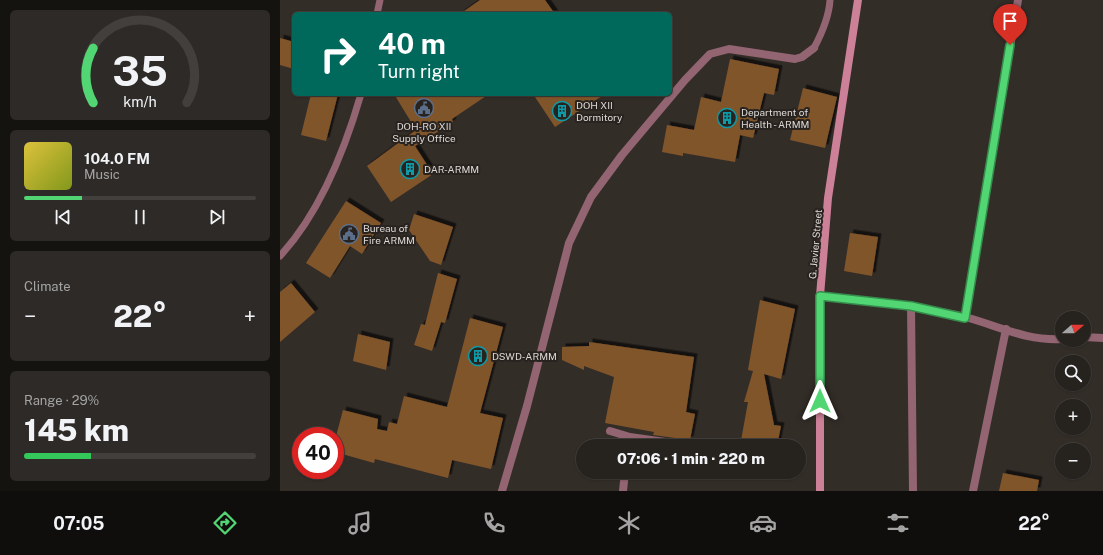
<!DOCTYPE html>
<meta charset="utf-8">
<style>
body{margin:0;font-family:"Public Sans",sans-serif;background:#2e2a27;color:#f1f3f6;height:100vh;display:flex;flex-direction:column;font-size:15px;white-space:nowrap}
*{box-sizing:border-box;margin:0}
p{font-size:13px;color:#a4a4a4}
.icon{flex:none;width:22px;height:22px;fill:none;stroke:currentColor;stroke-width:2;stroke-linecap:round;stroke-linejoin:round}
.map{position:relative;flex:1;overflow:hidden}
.drawer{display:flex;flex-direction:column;gap:10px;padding:10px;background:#151310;width:280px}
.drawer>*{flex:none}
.hud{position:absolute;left:12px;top:12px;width:380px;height:84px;border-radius:6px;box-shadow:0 1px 3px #0004,0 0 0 1px #423f3c;background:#00695c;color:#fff;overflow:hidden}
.needle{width:26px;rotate:69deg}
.buttons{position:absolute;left:775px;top:311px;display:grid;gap:8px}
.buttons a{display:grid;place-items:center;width:36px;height:36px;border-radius:50%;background:#26221e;box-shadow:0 1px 3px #0004,0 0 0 1px #423f3c;font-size:20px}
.speed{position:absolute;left:12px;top:427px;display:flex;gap:8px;font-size:20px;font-weight:700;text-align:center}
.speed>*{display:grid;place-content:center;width:52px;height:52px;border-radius:50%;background:#26221e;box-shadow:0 1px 3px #0004,0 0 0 1px #423f3c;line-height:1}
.speed .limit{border:6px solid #d22;background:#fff;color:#111}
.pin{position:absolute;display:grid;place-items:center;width:34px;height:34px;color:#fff;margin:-41px -17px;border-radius:50% 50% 50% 0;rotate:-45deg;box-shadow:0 0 4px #0007}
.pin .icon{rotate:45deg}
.me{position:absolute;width:44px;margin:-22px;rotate:0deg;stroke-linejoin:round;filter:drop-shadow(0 0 3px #0008)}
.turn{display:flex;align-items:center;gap:14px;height:84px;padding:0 20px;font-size:18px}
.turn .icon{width:52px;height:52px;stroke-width:2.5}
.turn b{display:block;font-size:28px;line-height:34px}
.big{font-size:30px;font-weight:800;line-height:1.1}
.drawer .tile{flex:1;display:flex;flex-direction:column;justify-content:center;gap:6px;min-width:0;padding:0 14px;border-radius:6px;background:#2e2a27}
.drawer .dial{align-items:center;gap:0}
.dial svg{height:104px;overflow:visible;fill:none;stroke:#423f3c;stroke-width:7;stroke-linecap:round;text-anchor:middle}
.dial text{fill:#f1f3f6;stroke:none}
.song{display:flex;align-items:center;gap:12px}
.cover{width:48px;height:48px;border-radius:6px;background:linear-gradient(135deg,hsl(50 70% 55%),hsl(70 70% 35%))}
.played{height:4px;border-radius:2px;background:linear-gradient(90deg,#52d673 25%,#423f3c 25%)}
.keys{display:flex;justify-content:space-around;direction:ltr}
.heat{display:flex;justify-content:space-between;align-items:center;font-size:22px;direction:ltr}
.charge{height:6px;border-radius:3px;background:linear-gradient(90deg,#34c759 29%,#423f3c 0)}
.trip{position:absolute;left:296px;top:439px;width:230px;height:40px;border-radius:20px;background:#26221e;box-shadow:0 1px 3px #0004,0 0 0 1px #423f3c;font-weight:800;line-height:40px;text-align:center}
.tab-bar{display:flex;height:64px;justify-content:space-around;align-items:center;background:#0f0e0c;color:#a4a4a4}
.tab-bar .icon{width:28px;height:28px}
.tab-bar .on{color:#52d673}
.tab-bar b{font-size:18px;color:#f1f3f6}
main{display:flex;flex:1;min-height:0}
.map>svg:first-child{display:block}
.building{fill:#81542b;filter:url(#shadow)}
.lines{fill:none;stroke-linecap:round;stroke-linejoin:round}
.lane{stroke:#936472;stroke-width:7}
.street{stroke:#936472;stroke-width:8}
.secondary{stroke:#cc8198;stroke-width:8}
.route-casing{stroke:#358b4b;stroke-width:10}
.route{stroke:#52d673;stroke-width:7}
.labels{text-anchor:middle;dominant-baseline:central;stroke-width:4;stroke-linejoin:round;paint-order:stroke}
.poi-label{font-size:10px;fill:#ddd9d6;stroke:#29231f;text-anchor:start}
.street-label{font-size:10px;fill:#ddd9d6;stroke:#29231f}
</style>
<main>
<section class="drawer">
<div class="tile dial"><svg viewBox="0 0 100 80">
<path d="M14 69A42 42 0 1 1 86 69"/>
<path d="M14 69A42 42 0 0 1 14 27" stroke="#52d673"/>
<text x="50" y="56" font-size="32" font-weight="700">35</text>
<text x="50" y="72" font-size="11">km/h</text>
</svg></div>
<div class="tile">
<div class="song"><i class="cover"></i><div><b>104.0 FM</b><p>Music</p></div></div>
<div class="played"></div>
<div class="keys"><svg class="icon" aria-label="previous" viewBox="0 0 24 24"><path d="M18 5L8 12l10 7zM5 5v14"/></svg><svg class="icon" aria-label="pause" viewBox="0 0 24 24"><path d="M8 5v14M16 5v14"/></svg><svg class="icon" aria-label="next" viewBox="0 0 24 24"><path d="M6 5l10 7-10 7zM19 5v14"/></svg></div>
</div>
<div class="tile"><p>Climate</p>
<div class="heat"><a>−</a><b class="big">22°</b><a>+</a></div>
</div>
<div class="tile"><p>Range · 29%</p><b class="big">145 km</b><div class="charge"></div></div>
</section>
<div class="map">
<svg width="823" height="491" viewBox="0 0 823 491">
<defs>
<filter id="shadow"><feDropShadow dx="3.5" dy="-3.5" stdDeviation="0" flood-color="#0009"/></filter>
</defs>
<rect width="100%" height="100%" fill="#332d28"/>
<path class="building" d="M200 0H265L275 14H180Z
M0 38 14 42V69L0 65Z
M450 59 499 69 494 95 484 93 473 138 460 135 455 162 403 153V156L382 152 387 125 414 130 421 97 441 102Z
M523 88 557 97 545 148 510 140Z
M31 94H58L46 141 21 135Z
M114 94H209L172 119 173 122 135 146 153 174 111 202 87 166 136 130Z
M253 94H325L275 127Z
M66 201 101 223 82 254 70 246 50 278 26 263Z
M134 214 173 227 161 265 150 261 129 230Z
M570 233 598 237 592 276 564 271Z
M158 273 177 279 165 323 161 322 152 351 134 345 141 324 145 325Z
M11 283 35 312 0 342V292Z
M480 300 515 309 501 379 484 374 494 425 501 426 497 446H460L468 402H464L473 371 468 370Z
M190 318 223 327 200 413 223 418 211 469 172 460 168 478 95 459 94 463 55 452V440L63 410 98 419 97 429 107 431 109 422 117 424 124 396 167 407Z
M78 334 110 342 106 370 73 361Z
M309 342 414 357 406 412 415 414 410 440 373 435 374 432 325 423 334 377 304 366V370L282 360V347L309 346Z
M723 473 759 480 757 491H719Z"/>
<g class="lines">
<path class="lane" d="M97 14 100 0
M534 48C542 33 549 17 550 0
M0 256C40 213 65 149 81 94"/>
<path class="street" d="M540 296C589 301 637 306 685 317 719 326 746 341 782 339
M631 306 633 491
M685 317 738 0
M804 337 823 338
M330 431 350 437 413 446
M222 491 247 406 289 243 311 197 342 155 405 80 430 54 449 49 515 59 522 57 534 48
M343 491 345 472
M693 491 726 329"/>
<path class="secondary" d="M540 491V296L548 198 578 0"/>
</g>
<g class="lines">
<defs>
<path id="route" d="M540 401V296L631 306 685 318 730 45"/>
</defs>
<use href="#route" class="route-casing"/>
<use href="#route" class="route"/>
</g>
<defs>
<symbol id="civic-ring" viewBox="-11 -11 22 22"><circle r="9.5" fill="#29231f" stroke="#5c6f8a" stroke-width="1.5"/><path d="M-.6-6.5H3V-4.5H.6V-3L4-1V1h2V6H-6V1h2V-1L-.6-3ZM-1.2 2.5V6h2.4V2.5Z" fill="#5c6f8a"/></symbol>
<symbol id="building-ring" viewBox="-11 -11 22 22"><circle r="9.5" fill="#29231f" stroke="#0f9aa8" stroke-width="1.5"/><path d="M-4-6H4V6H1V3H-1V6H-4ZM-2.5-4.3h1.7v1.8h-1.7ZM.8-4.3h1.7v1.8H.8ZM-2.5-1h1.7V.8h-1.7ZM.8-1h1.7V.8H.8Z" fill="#0f9aa8"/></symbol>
</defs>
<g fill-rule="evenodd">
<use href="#civic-ring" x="133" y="97" width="22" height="22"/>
<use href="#building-ring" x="271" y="100" width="22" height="22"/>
<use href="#building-ring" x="436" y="107" width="22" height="22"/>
<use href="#building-ring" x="119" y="158" width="22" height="22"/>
<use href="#civic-ring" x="58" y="223" width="22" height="22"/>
<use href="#building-ring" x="187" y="345" width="22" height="22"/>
</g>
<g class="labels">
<g class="poi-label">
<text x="296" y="105">DOH XII<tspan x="296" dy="12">Dormitory</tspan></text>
<text x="461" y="112">Department of<tspan x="461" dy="12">Health - ARMM</tspan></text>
<text x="144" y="126" text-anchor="middle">DOH-RO XII<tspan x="144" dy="12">Supply Office</tspan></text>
<text x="144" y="169">DAR-ARMM</text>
<text x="83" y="228">Bureau of<tspan x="83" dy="12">Fire ARMM</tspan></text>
<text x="212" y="356">DSWD-ARMM</text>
</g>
<g class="street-label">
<text transform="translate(535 244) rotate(-85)">G. Javier Street</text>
</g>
</g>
</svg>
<div class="buttons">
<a><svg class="needle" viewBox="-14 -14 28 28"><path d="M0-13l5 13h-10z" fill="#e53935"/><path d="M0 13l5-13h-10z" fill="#a4a4a4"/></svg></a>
<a><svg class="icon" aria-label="search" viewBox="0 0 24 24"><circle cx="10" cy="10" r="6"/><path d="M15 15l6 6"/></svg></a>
<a>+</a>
<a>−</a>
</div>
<div class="speed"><div class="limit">40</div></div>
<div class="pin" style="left:730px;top:45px;background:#d93025"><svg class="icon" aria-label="arrive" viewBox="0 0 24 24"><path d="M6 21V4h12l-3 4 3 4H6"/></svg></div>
<svg class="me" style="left:540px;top:401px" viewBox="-20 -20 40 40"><path d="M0-17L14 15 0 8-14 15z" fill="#52d673" stroke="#fff" stroke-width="4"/></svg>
<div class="trip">07:06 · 1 min · 220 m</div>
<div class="hud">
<div class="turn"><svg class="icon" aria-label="right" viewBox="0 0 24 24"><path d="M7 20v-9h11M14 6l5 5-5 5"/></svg><div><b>40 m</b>Turn right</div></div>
</div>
</div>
</main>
<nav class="tab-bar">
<b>07:05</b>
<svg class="icon on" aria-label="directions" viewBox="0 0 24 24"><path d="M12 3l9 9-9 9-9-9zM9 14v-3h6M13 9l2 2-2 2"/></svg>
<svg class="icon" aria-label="music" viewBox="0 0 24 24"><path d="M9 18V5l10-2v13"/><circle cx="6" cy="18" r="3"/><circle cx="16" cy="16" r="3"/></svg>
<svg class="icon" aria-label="phone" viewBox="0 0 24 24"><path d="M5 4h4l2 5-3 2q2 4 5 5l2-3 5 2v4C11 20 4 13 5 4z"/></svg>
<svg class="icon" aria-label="climate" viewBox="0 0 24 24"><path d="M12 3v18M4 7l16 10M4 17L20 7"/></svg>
<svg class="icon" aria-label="car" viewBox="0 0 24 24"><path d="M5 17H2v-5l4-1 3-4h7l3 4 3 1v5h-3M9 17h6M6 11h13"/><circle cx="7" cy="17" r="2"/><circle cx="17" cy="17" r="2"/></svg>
<svg class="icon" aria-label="filters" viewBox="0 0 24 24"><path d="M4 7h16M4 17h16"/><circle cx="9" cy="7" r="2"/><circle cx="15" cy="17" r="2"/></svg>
<b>22°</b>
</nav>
